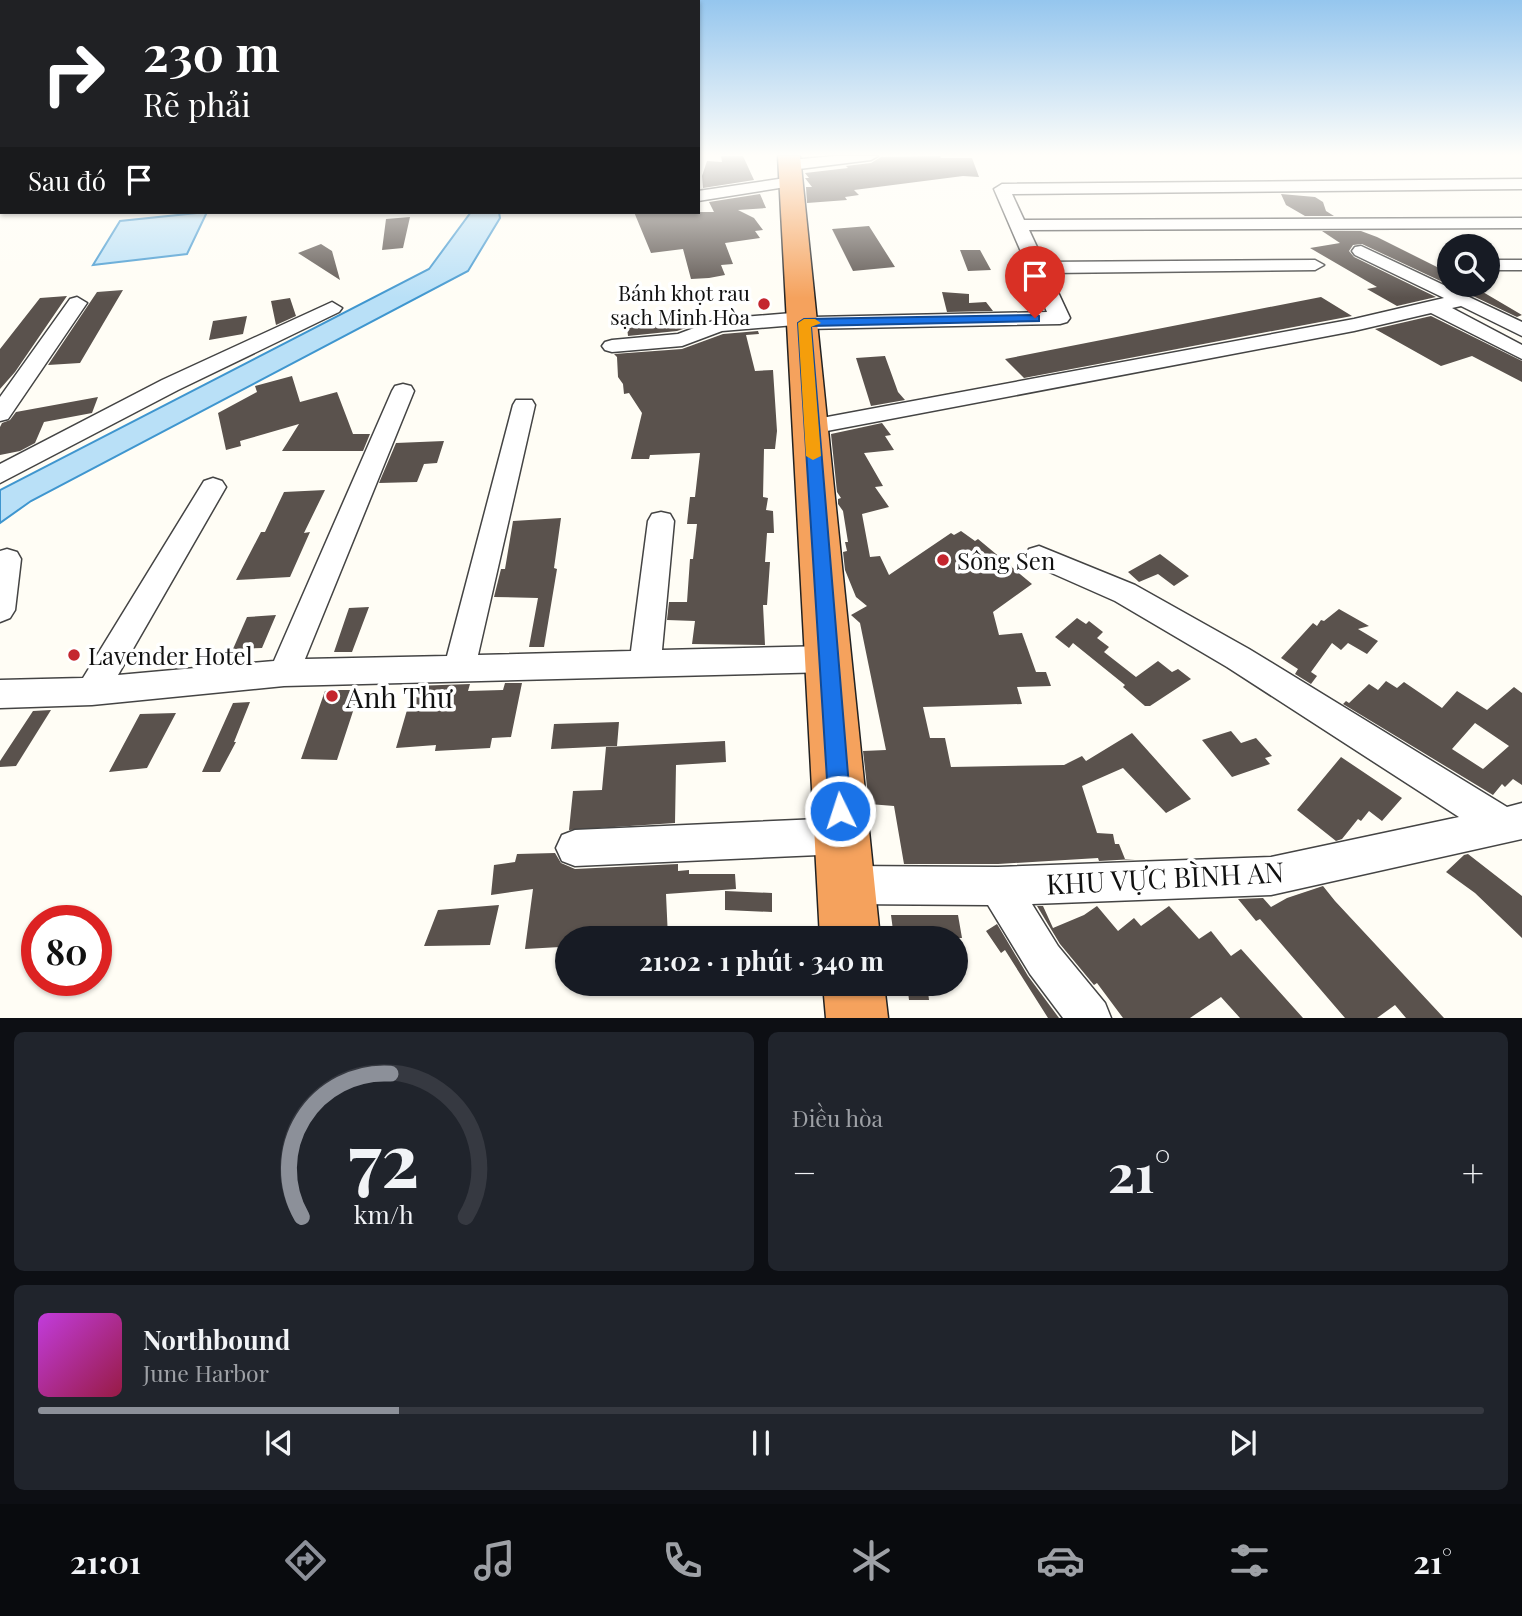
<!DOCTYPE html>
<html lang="vi">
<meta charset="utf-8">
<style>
body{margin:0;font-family:"Playfair Display",serif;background:#20242c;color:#f1f3f6;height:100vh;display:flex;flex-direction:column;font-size:26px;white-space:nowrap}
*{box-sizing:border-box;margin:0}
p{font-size:23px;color:#9ea1a6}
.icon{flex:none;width:38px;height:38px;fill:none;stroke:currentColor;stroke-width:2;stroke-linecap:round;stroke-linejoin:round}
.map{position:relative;height:1018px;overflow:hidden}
.side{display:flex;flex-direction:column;gap:14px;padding:14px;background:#0d0f14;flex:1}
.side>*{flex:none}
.guide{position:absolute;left:0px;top:0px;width:700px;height:214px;box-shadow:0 2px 5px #0004;background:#202124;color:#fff;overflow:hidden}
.fabs{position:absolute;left:1437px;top:234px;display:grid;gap:14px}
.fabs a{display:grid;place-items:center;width:63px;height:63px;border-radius:50%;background:#171b24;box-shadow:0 2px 5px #0004;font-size:35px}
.speed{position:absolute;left:21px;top:905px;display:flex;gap:14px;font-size:35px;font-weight:700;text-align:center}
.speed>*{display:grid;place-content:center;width:91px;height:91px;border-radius:50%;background:#171b24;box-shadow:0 2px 5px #0004;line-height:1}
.speed .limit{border:10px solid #d22;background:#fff;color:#111}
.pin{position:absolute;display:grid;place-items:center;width:60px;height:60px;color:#fff;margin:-72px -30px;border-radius:50% 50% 50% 0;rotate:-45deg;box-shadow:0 0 7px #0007}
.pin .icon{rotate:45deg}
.me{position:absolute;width:77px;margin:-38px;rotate:356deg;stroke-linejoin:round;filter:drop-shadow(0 0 5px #0008)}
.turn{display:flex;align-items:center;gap:24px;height:147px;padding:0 28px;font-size:32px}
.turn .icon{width:91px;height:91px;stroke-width:2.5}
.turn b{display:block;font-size:49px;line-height:60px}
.then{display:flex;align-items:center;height:66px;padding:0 28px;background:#0003;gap:14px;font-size:26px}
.big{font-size:52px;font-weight:700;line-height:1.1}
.side .widget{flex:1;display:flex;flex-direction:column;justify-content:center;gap:10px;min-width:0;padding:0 24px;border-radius:10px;background:#20242c}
.side .dial{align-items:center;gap:0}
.dial svg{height:182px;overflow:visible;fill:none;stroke:#363941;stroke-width:7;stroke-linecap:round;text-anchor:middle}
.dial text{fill:#f1f3f6;stroke:none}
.song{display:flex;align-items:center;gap:21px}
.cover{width:84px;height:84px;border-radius:10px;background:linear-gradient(135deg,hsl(290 70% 55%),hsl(340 70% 35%))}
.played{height:7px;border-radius:4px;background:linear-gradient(90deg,#8c9099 25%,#363941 25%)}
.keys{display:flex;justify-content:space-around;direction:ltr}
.heat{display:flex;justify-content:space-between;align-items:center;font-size:38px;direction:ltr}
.side .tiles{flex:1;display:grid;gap:14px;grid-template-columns:1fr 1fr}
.widget:last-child{grid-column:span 2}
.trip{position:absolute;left:555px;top:926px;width:413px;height:70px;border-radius:35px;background:#171b24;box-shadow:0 2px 5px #0004;font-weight:700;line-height:70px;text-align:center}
.tab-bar{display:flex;height:112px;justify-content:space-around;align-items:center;background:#090b0e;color:#9ea1a6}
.tab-bar .icon{width:49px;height:49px}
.tab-bar .on{color:#8c9099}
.tab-bar b{font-size:32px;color:#f1f3f6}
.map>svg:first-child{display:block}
.water{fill:#b9e0f7;stroke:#3f96cf;stroke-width:2}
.building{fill:#5a524d;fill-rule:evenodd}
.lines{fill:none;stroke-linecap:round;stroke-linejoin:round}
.minor-casing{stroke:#444;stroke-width:3}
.highway-casing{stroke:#222;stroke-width:3}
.minor{fill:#fff;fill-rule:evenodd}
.highway{fill:#f5a25d;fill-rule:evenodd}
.route{fill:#1a73e8;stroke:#114b97;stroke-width:2}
.slow{fill:#f59e0b}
.poi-dot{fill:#c4262e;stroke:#fff;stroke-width:2.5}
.labels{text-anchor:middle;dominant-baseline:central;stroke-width:7;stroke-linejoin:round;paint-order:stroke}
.far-poi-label{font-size:21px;fill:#111;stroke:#fff;text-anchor:end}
.poi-label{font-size:24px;fill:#111;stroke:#fff;text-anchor:start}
.near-poi-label{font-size:28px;fill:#111;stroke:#fff;text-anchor:start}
.near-street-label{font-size:28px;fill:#111;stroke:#fff}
</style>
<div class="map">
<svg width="1522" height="1018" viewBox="0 0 1522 1018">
<rect width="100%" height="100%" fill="#fffdf5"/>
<path class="water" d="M207 212 187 254 93 265 120 221Z
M471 212H499L500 218 468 271 31 501 0 523V490L429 269Z"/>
<path class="building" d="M721 156H743L754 180 703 188 702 176 707 161 722 162Z
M940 156 941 158H972L979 177 963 176 854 190 859 195 845 197 847 200 807 203 806 187H812L805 178H809L805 173 848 168 846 166 871 163 881 157Z
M760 194 766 208 738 210 754 218 763 230 755 231 760 238 725 243 733 264 721 265 725 275 709 278 691 279 683 249 651 253 634 212H714L709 202Z
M1281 194 1315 197 1323 202 1326 211 1334 216H1305L1286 205Z
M410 217 403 248 382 250 386 219Z
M869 226 895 267 853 271 832 229Z
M1322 231H1361L1377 237 1449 273V285L1362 244 1353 245 1349 251 1354 257 1436 297 1397 306 1367 289 1377 287 1310 248 1340 243Z
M321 244 332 251 340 280 298 253Z
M960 250H980L991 270 968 271Z
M1450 285H1471L1522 315 1517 317Z
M123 290 80 363 48 365 97 292Z
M942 292 969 294V303L986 302 993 311 947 312Z
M67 296 15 372 0 389V349L40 298Z
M1321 297 1352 316 1024 378 1005 359Z
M290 298 296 316 276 325 271 301Z
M247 316 243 334 209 340 213 321Z
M1431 316 1522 361V382L1472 356 1441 366 1375 329Z
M672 322H691L692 326 677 331 628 336 627 327Z
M758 331 759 334 746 335 755 371 773 370 777 431 775 449H764L763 497 768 498 766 510 773 511 774 533H767L765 562H770L767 605H763L765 645 692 644 695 621 667 620 669 602H687L690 559H693L697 524H687L690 497H695L700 453 650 455 649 459H631L642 413 629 393 624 394 623 384 618 377 617 357 614 354 682 349 723 334Z
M885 356 898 392 905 400 871 406 856 358Z
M292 376 300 402 337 392 353 434H370L363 451H282L299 424 240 441 241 446 226 450 218 413 257 392 255 386Z
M98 397 92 413 44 422 35 443 20 451 0 455V427L2 423 10 420 16 412Z
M882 423 891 435 885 436 894 450 864 453 883 486 875 487 889 507 862 514 870 557 880 556 889 575 951 533 954 535 961 531 975 541 978 539 1032 584 993 612 999 635 1022 633 1036 672H1046L1051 686 1017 687 1022 704 923 707 930 738H945L951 767 1064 765 1082 756 1086 761 1132 733 1191 799 1166 813 1123 768 1082 786 1097 833 1113 834 1115 844H1119L1125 859H1135L1099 861 1098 858 998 864H904L894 806 869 804 863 751 886 750 860 623 851 615 867 606 856 597 845 570 843 552 847 551 845 542H848L843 511 838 504V499L841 498 837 492 831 434Z
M444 441 437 463 424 464 417 482 379 483 396 443Z
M325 490 304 533 310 532 290 577 236 580 261 532H265L284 492Z
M561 518 554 568 557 569 544 647H529L538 598 494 597 501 569H505L513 521Z
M1160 554 1189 576 1174 586 1158 574 1139 582 1128 572Z
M369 607 352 652H334L349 608Z
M1339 609 1369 626 1358 629 1378 641 1367 654 1348 643 1341 650 1332 643 1311 672 1317 676 1311 684 1295 674 1298 669 1281 658 1313 623 1317 626 1321 620 1324 621Z
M276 615 262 648 233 649 247 617Z
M1077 618 1086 624 1089 621 1103 632 1097 638 1109 647 1104 652 1136 677 1158 661 1172 672 1178 669 1191 679 1150 706H1145L1123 687 1125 685 1073 643 1069 648 1055 637Z
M1386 681 1397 688 1404 682 1442 708 1457 691 1487 710 1514 687 1522 693V785L1513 779 1505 787 1502 784 1493 795 1343 704 1346 701 1349 703 1369 684 1378 690ZM1475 723 1509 746 1483 769 1452 749Z
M505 683H522L511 737 492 738 490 748 435 751 436 745 396 748 414 686 470 684 468 691 503 690Z
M341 690H360L337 760 301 759 325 691Z
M250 702 234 742H236L220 772H202L233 703Z
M51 710 16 766 0 767V761L33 711Z
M176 713 147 768 109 772 140 714Z
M619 722 617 746 551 749 554 724Z
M1231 731 1241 743 1256 738 1272 756 1265 758 1270 764 1232 777 1202 740Z
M725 741 726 762 676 765 675 823 569 830 573 791 602 790 606 747Z
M1341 757 1402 798 1382 821 1369 811 1361 821 1358 819 1342 839 1336 841 1297 810Z
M555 853 561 863 575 869 678 864V871L689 870V874H735L736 889 666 894 668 938H567V945L560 947 525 949 533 889 491 895 494 865 515 862 517 854Z
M1468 854 1522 896V938L1475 893 1446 872 1464 855Z
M1323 886 1335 901 1444 1018H1406L1395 1005 1377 1018H1345L1260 919 1256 921 1238 899 1263 898 1271 907 1287 898Z
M725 891 772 893V912L725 910Z
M499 905 490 945 424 946 438 910Z
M1037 906H1043L1053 928 1084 915 1097 906 1118 931 1134 918 1141 926 1169 906 1199 939 1211 931 1231 956 1241 949 1303 1018H1240L1221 997 1190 1018H1123L1097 983 1094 985 1060 944Z
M891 915H958L962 938H894Z
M997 924 1028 976 1059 1018H1048L1005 950 1001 953 986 931Z
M907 984H927L929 1000H909Z"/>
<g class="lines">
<defs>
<path id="minor" d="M834 156H878L871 160 791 170 783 165 791 160Z
M792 177 798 179 800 182 798 185 698 201V191Z
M1522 179V189L1012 194 1024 220 1522 218V228L1029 230 1044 262 1315 260 1324 265 1315 270 1049 273 1070 318 1067 322 1060 324 804 329 795 325 722 331 682 346 612 352 605 350 602 346 605 342 612 340 678 334 718 319 804 312 813 317 1047 312 994 189 1002 184Z
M1361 246 1522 322V336L1461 306 1452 308 1522 345V359L1431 313 1354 331 811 434 803 432 799 427 803 422 811 420 1354 319 1444 298 1355 255 1352 251 1355 247Z
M1488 260H1522V270H1488Z
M77 297 87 303 8 419 0 421V397L70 299Z
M332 302 342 308 339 312 178 390 0 483V464L162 380Z
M403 384 411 386 414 391 305 659 447 656 513 405 516 400H532L535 405 478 655 631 651 648 521 652 514 661 512 670 514 674 521 662 650 829 646 840 650 845 659 840 668 829 672 284 686 92 705 0 708V680L83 678 204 481 213 478 222 481 226 487 118 675 274 661 392 391 395 386Z
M1039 546 1135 585 1249 649 1507 807 1522 803V839L1271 895 1032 904 1058 946 1105 1003 1111 1018H1063L1030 974 988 905 846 904 832 899 827 885 832 871 846 866 998 867 1271 857 1459 817 1227 667 1115 601 1029 563 1025 556 1029 549Z
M7 549 17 552 21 559 15 610 10 618 0 622V551Z
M842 818 855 823 860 836 855 849 842 854 575 866 562 861 556 848 562 835 575 830Z"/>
<path id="highway" d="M778 156H800L880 938H820Z
M823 984H884L888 1018H826Z"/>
</defs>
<use href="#minor" class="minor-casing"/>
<use href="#highway" class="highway-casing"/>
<use href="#minor" class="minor"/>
<use href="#highway" class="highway"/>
</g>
<linearGradient id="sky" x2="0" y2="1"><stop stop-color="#95c6ee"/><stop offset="0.52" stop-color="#fffefa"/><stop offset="1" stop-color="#fffefa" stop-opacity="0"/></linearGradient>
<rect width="1522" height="298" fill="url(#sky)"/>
<path class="route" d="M1035 315 1039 316V321L811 326 851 811 848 818 840 821 833 818 829 811 798 323 804 319Z"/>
<path class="slow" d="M804 319H815L821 323 811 327 821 456 813 460 806 456 798 323Z"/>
<g class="poi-dot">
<circle cx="764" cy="304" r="7"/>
<circle cx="943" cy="560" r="7"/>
<circle cx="74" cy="655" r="7"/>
<circle cx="332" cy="696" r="7"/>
</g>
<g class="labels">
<g class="far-poi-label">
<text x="750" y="292">Bánh khọt rau<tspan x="750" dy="24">sạch Minh Hòa</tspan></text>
</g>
<g class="poi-label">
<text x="957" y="560">Sông Sen</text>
<text x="88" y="655">Lavender Hotel</text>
</g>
<g class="near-poi-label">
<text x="346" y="696">Anh Thư</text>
</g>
<g class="near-street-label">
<text transform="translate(1165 877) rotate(-3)">KHU VỰC BÌNH AN</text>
</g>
</g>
</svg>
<div class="fabs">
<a><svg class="icon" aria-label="search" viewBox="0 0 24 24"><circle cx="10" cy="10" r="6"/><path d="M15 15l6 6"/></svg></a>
</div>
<div class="speed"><div class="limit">80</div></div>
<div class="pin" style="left:1035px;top:318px;background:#d93025"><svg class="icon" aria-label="arrive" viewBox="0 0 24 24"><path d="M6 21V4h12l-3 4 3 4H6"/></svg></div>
<svg class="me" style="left:840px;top:811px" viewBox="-20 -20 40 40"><circle r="17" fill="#1a73e8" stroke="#fff" stroke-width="3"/><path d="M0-11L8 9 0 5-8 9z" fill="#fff"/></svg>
<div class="trip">21:02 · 1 phút · 340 m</div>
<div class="guide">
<div class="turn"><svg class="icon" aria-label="right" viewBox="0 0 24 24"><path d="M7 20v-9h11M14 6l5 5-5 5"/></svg><div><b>230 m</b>Rẽ phải</div></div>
<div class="then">Sau đó<svg class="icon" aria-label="arrive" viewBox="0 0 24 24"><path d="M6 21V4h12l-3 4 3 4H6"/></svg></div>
</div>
</div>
<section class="side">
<div class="tiles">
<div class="widget dial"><svg viewBox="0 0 100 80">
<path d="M14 69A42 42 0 1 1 86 69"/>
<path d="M14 69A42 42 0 0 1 53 6" stroke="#8c9099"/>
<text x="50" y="56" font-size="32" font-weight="700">72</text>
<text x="50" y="72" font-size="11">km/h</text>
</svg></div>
<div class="widget"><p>Điều hòa</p>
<div class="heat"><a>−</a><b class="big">21°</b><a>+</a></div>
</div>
<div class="widget">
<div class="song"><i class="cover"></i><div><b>Northbound</b><p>June Harbor</p></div></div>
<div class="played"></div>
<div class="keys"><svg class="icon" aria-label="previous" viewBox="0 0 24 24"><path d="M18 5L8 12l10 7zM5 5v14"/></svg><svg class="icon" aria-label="pause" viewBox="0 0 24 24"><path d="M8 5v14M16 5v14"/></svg><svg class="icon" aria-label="next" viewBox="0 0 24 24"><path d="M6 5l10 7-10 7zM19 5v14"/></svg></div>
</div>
</div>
</section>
<nav class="tab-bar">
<b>21:01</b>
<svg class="icon on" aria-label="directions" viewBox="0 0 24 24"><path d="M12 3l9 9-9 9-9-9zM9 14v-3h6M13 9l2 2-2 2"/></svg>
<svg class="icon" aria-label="music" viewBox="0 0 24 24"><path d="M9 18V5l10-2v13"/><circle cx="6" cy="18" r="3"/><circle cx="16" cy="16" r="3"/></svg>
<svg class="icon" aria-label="phone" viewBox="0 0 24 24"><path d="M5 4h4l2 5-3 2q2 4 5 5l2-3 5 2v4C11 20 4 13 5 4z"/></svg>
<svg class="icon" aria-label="climate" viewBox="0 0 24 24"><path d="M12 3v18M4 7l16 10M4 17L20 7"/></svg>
<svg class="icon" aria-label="car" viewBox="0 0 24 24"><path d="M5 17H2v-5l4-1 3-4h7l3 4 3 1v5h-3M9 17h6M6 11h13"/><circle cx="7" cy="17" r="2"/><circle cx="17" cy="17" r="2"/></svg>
<svg class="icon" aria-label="filters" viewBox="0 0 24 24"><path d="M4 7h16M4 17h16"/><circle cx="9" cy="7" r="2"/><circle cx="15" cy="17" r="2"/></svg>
<b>21°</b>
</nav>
